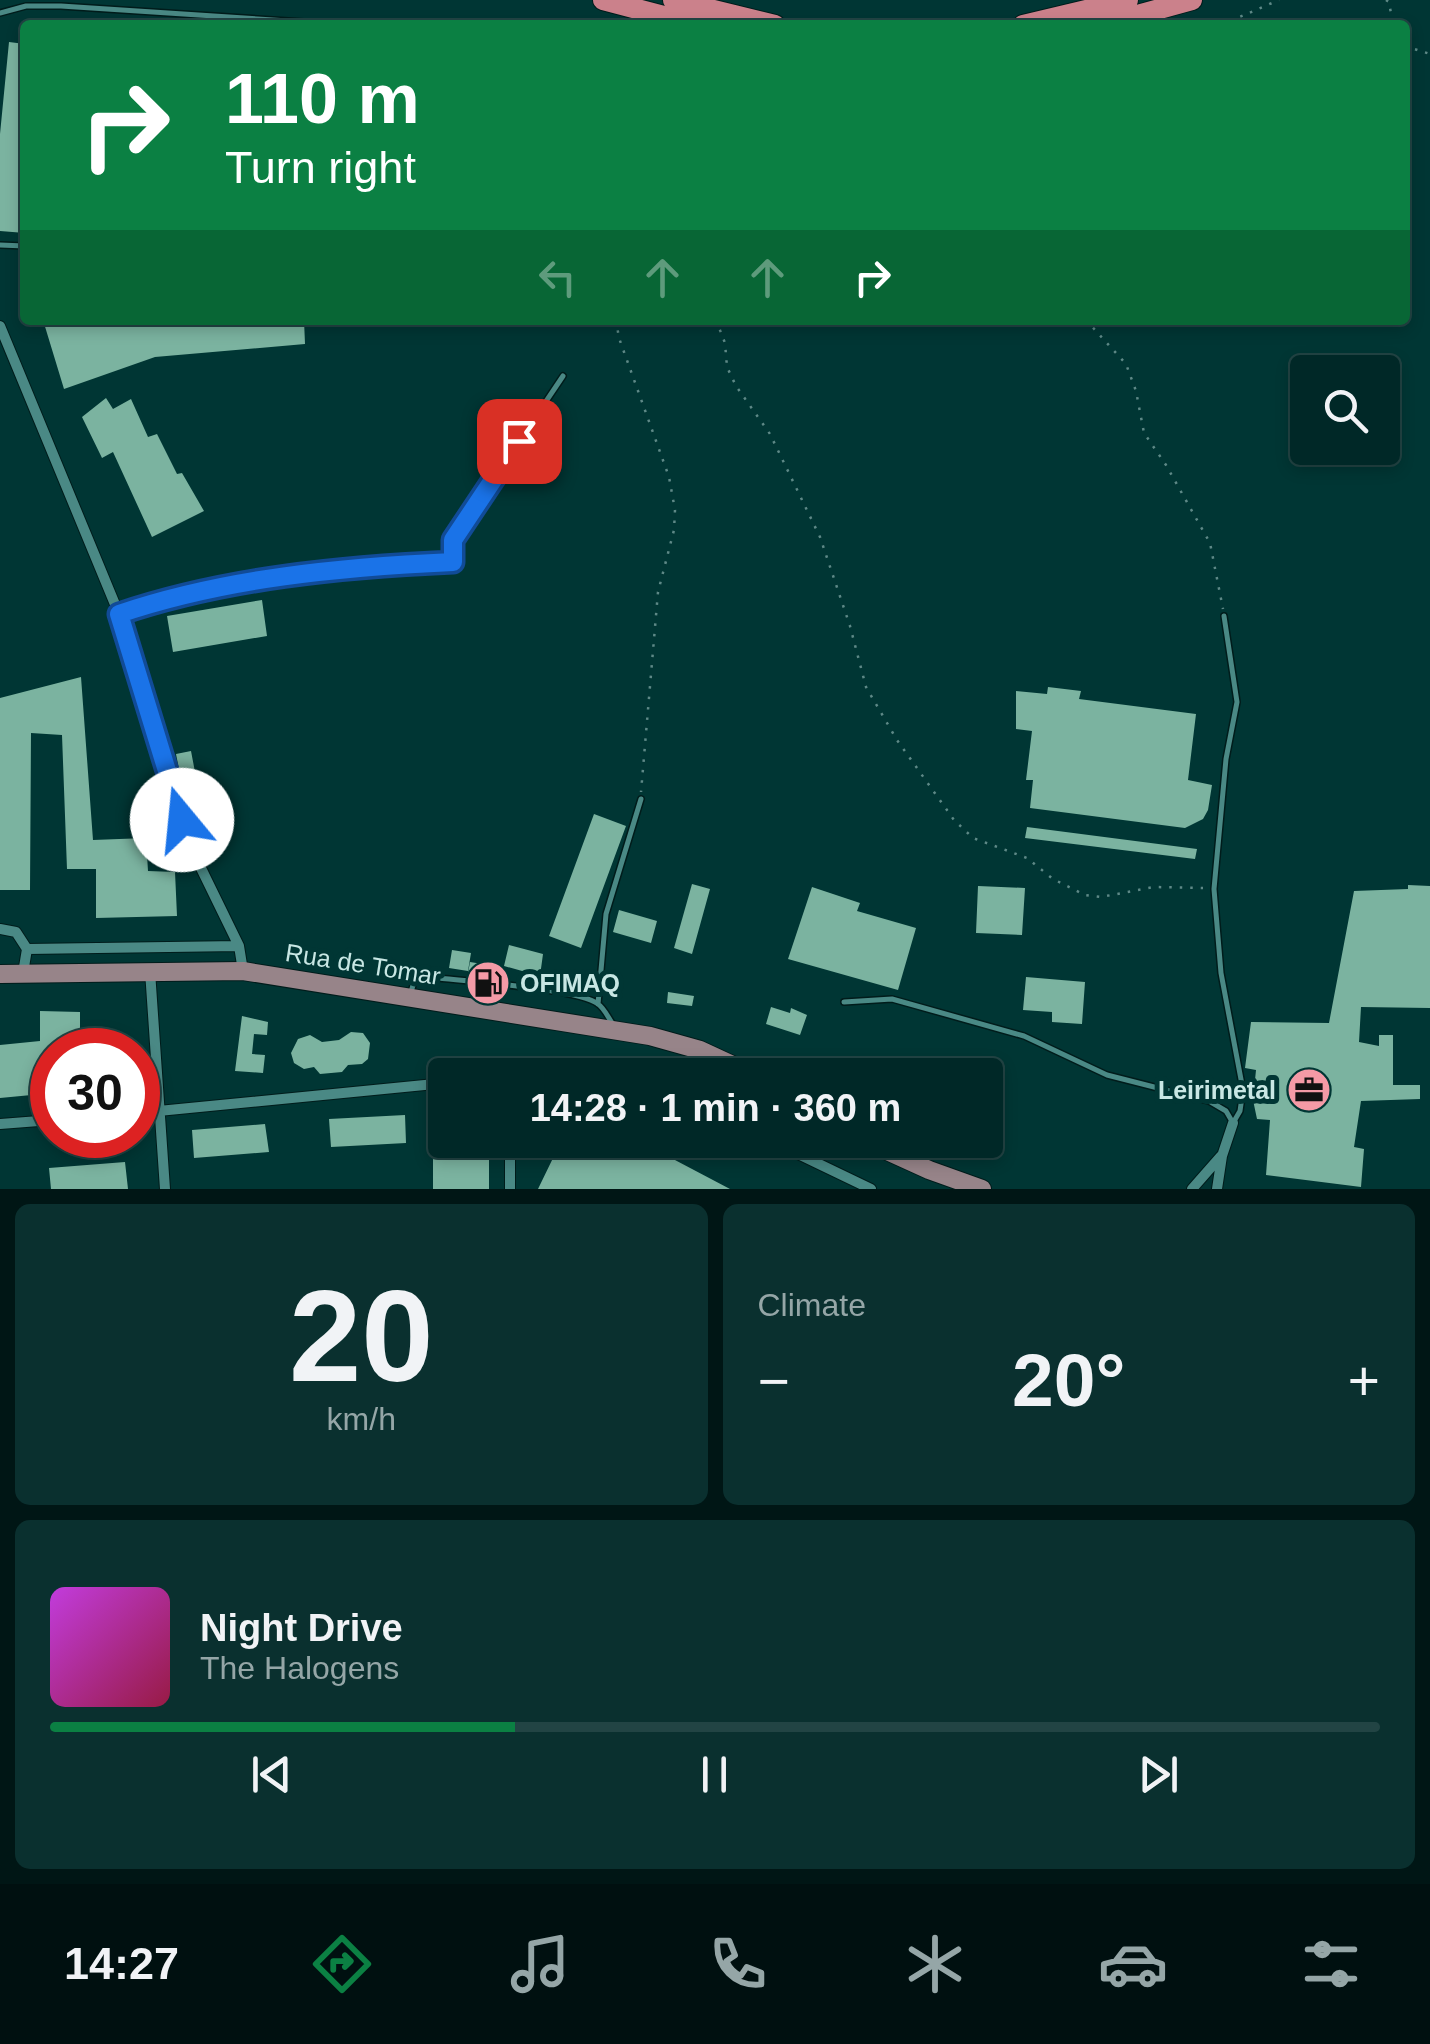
<!DOCTYPE html>
<meta charset="utf-8">
<style>
body{margin:0;font-family:Helvetica,sans-serif;background:#0a302f;color:#f1f3f6;height:100vh;display:flex;flex-direction:column;font-size:38px;white-space:nowrap}
*{box-sizing:border-box;margin:0}
p{font-size:32px;color:#95a6a7}
.icon{flex:none;width:55px;height:55px;fill:none;stroke:currentColor;stroke-width:2;stroke-linecap:round;stroke-linejoin:round}
.map{position:relative;height:1189px;overflow:hidden}
.panel{display:flex;flex-direction:column;gap:15px;padding:15px;background:#001615;flex:1}
.panel>*{flex:none}
.banner{position:absolute;left:20px;top:20px;width:1390px;height:305px;border-radius:10px;box-shadow:0 5px 15px #0003,0 0 0 2px #244;background:#0b8043;color:#fff;overflow:hidden}
.buttons{position:absolute;left:1290px;top:355px;display:grid;gap:20px}
.buttons a{display:grid;place-items:center;width:110px;height:110px;border-radius:10px;background:#002827;box-shadow:0 5px 15px #0003,0 0 0 2px #244;font-size:50px}
.speed{position:absolute;left:30px;top:1028px;display:flex;gap:20px;font-size:50px;font-weight:700;text-align:center}
.speed>*{display:grid;place-content:center;width:130px;height:130px;border-radius:50%;background:#002827;box-shadow:0 5px 15px #0003,0 0 0 2px #244;line-height:1}
.speed .limit{border:15px solid #d22;background:#fff;color:#111}
.pin{position:absolute;display:grid;place-items:center;width:85px;height:85px;color:#fff;margin:-42px;border-radius:20px;box-shadow:0 5px 15px #0006}
.me{position:absolute;width:110px;margin:-55px;rotate:343deg;stroke-linejoin:round;filter:drop-shadow(0 0 8px #0008)}
.turn{display:flex;align-items:center;gap:35px;height:210px;padding:0 40px;font-size:45px}
.turn .icon{width:130px;height:130px;stroke-width:2.5}
.turn b{display:block;font-size:70px;line-height:85px}
.lanes{display:flex;align-items:center;height:95px;padding:0 40px;background:#0003;justify-content:center;gap:50px;direction:ltr}
.lanes .off{opacity:.35}
.big{font-size:75px;font-weight:700;line-height:1.1}
.panel .card{flex:1;display:flex;flex-direction:column;justify-content:center;gap:15px;min-width:0;padding:0 35px;border-radius:15px;background:#0a302f}
.panel .dial{align-items:center;gap:0}
.dial b{font-size:130px;line-height:1}
.song{display:flex;align-items:center;gap:30px}
.cover{width:120px;height:120px;border-radius:15px;background:linear-gradient(135deg,hsl(290 70% 55%),hsl(340 70% 35%))}
.played{height:10px;border-radius:5px;background:linear-gradient(90deg,#0b8043 35%,#244 35%)}
.keys{display:flex;justify-content:space-around;direction:ltr}
.heat{display:flex;justify-content:space-between;align-items:center;font-size:55px;direction:ltr}
.panel .tiles{flex:1;display:grid;gap:15px;grid-template-columns:1fr 1fr}
.card:last-child{grid-column:span 2}
.trip{position:absolute;left:428px;top:1058px;width:575px;height:100px;border-radius:10px;background:#002827;box-shadow:0 5px 15px #0003,0 0 0 2px #244;font-weight:700;line-height:100px;text-align:center}
.tab-bar{display:flex;height:160px;justify-content:space-around;align-items:center;background:#001010;color:#95a6a7}
.tab-bar .icon{width:70px;height:70px}
.tab-bar .active{color:#0b8043}
.tab-bar b{font-size:45px;color:#f1f3f6}
.map>svg:first-child{display:block}
.building{fill:#7bb3a0}
.lines{fill:none;stroke-linecap:round;stroke-linejoin:round}
.lane-casing{stroke:#001c1b;stroke-width:8}
.street-casing{stroke:#001c1b;stroke-width:12}
.primary-casing{stroke:#001c1b;stroke-width:20}
.highway-casing{stroke:#001c1b;stroke-width:22}
.path{stroke:#5e8987;stroke-width:2.5;stroke-dasharray:2.5 8;stroke-linecap:butt}
.lane{stroke:#4a8985;stroke-width:5}
.street{stroke:#4a8985;stroke-width:10}
.primary{stroke:#978489;stroke-width:18}
.highway{stroke:#cb818b;stroke-width:20}
.route-casing{stroke:#114b97;stroke-width:25}
.route{stroke:#1a73e8;stroke-width:18}
.labels{text-anchor:middle;dominant-baseline:central;stroke-width:10;stroke-linejoin:round;paint-order:stroke}
.street-label{font-size:25px;fill:#c8e7e4;stroke:#003634}
.poi-label{font-size:25px;font-weight:bold;fill:#c8e7e4;stroke:#003634;text-anchor:start}
</style>
<div class="map">
<svg width="1430" height="1189" viewBox="0 0 1430 1189">
<rect width="100%" height="100%" fill="#003634"/>
<path class="building" d="M9 42 25 44V233L0 231V134Z
M43 320H304L305 344 155 357 64 389Z
M106 398 113 409 131 399 148 437 157 434 177 474 182 473 204 511 152 537 113 452 102 458 82 417Z
M262 600 267 636 173 652 167 616Z
M81 677 93 840 146 838 148 871 175 872 177 916 96 918V869H67L62 735 31 733 30 890H0V698Z
M1048 687 1081 691 1079 699 1196 714 1188 780 1212 785 1208 810 1203 819 1185 828 1030 808 1033 780H1026L1032 731 1016 729V691L1047 694Z
M191 751 195 772 180 774 176 754Z
M594 814 626 826 581 948 549 936Z
M1027 827 1197 849 1195 859 1025 838Z
M692 884 710 889 692 954 674 948Z
M1408 885 1430 886V1008L1361 1007 1359 1042 1379 1046V1035H1393V1085H1420V1099L1361 1101 1354 1147 1364 1149 1361 1187 1266 1175 1270 1120 1257 1119 1253 1100 1256 1070 1245 1068 1251 1022 1329 1023 1354 891 1408 889Z
M978 886 1025 888 1022 935 976 933Z
M812 887 860 903 857 911 916 928 898 990 788 959Z
M619 910 657 921 651 943 613 932Z
M509 945 543 954 540 976 504 966Z
M452 950 471 953 468 971 449 968Z
M470 962 501 967 499 978 468 973Z
M1026 977 1085 982 1082 1024 1052 1022V1012L1023 1010Z
M668 992 694 996 692 1006 667 1003Z
M771 1007 790 1013 791 1008 807 1015 800 1035 766 1024Z
M40 1011 80 1012V1050H52V1111L45 1112 42 1094 0 1098V1045L40 1041Z
M242 1016 268 1022 267 1035 254 1034 252 1054 265 1055 263 1073 235 1071Z
M351 1032 363 1033 370 1043 368 1059 362 1064 348 1065 342 1072 320 1074 314 1067 304 1069 294 1063 291 1053 298 1039 310 1035 322 1042 339 1040Z
M405 1115 406 1143 331 1147 329 1119Z
M265 1124 269 1152 194 1158 192 1130Z
M445 1137V1140H489V1189H433V1138Z
M529 1140H637L730 1189H538L554 1156Z
M125 1162 128 1189H51L49 1168Z"/>
<g class="lines">
<defs>
<path id="lane" d="M0 13 26 6H61L349 25
M0 245 25 246
M119 614C225 578 342 567 453 562V540L563 376
M411 992 414 982 422 976C454 981 580 988 598 1004 604 1008 608 1017 612 1023
M844 1002 892 999 1024 1036 1107 1075 1209 1101 1226 1111 1233 1123 1240 1111 1243 1090 1221 973 1214 889 1226 759 1237 702 1224 616
M598 1004 606 914 641 799"/>
<path id="street" d="M0 326 119 614 182 820 199 864 239 946 243 971
M0 929 16 932 27 949
M150 971 165 1189
M23 973 27 949 239 946
M537 1075H578
M138 1113 445 1083
M0 1124 52 1120
M769 1140 871 1189
M510 1189V1140
M1192 1189 1221 1156
M1217 1189 1222 1156 1233 1123"/>
<path id="primary" d="M0 974 243 971 650 1036 700 1050 754 1075
M863 1140 929 1170 982 1189"/>
<path id="highway" d="M603 0 698 25
M673 0 775 25
M1023 25 1128 0
M1101 25 1192 0"/>
</defs>
<use href="#lane" class="lane-casing"/>
<use href="#street" class="street-casing"/>
<use href="#primary" class="primary-casing"/>
<use href="#highway" class="highway-casing"/>
<path class="path" d="M1386 0 1389 2 1393 25
M1221 25 1279 0
M1405 46 1430 54
M616 320 619 338 669 477 675 510 674 530 658 592 641 792
M716 320 725 343 727 367 736 386 770 434 820 537 850 626 866 687 897 740 954 820 973 838 1027 858 1053 879 1085 895 1101 897 1154 887 1203 888
M1086 320 1126 364 1136 391 1144 433 1166 465 1210 543 1223 609"/>
<use href="#lane" class="lane"/>
<use href="#street" class="street"/>
<use href="#primary" class="primary"/>
<use href="#highway" class="highway"/>
</g>
<g class="lines">
<defs>
<path id="route" d="M182 820 119 614C225 578 342 567 453 562V540L519 441"/>
</defs>
<use href="#route" class="route-casing"/>
<use href="#route" class="route"/>
</g>
<defs>
<symbol id="fuel-disc" viewBox="-11 -11 22 22"><circle r="9.5" fill="#f49aa6" stroke="#003634"/><path d="M-5.5-6h7V0h2V4h1.3V-2.5L3-4.5l.8-.8L6-3V5H2.5V1h-1V6h-7ZM-4.2-4.7v3.2H.2V-4.7Z" fill="#111"/></symbol>
<symbol id="office-disc" viewBox="-11 -11 22 22"><circle r="9.5" fill="#f49aa6" stroke="#003634"/><path d="M-6-3h4V-5.5h4V-3h4V5H-6ZM-1-4.5V-3h2v-1.5ZM-6 0V1H6V0Z" fill="#111"/></symbol>
</defs>
<g fill-rule="evenodd">
<use href="#fuel-disc" x="463" y="958" width="50" height="50"/>
<use href="#office-disc" x="1284" y="1065" width="50" height="50"/>
</g>
<g class="labels">
<g class="street-label">
<text transform="translate(363 964) rotate(9)">Rua de Tomar</text>
</g>
<g class="poi-label">
<text x="520" y="983">OFIMAQ</text>
<text x="1276" y="1090" text-anchor="end">Leirimetal</text>
</g>
</g>
</svg>
<div class="buttons">
<a><svg class="icon" aria-label="search" viewBox="0 0 24 24"><circle cx="10" cy="10" r="6"/><path d="M15 15l6 6"/></svg></a>
</div>
<div class="speed"><div class="limit">30</div></div>
<div class="pin" style="left:519px;top:441px;background:#d93025"><svg class="icon" aria-label="arrive" viewBox="0 0 24 24"><path d="M6 21V4h12l-3 4 3 4H6"/></svg></div>
<svg class="me" style="left:182px;top:820px" viewBox="-20 -20 40 40"><circle r="19" fill="#fff"/><path d="M0-13L10 11 0 6-10 11z" fill="#1a73e8"/></svg>
<div class="trip">14:28 · 1 min · 360 m</div>
<div class="banner">
<div class="turn"><svg class="icon" aria-label="right" viewBox="0 0 24 24"><path d="M7 20v-9h11M14 6l5 5-5 5"/></svg><div><b>110 m</b>Turn right</div></div>
<div class="lanes"><svg class="icon off" aria-label="left" viewBox="0 0 24 24"><path d="M17 20v-9H6M10 6l-5 5 5 5"/></svg><svg class="icon off" aria-label="ahead" viewBox="0 0 24 24"><path d="M12 20V5M6 11l6-6 6 6"/></svg><svg class="icon off" aria-label="ahead" viewBox="0 0 24 24"><path d="M12 20V5M6 11l6-6 6 6"/></svg><svg class="icon" aria-label="right" viewBox="0 0 24 24"><path d="M7 20v-9h11M14 6l5 5-5 5"/></svg></div>
</div>
</div>
<section class="panel">
<div class="tiles">
<div class="card dial"><b>20</b><p>km/h</p></div>
<div class="card"><p>Climate</p>
<div class="heat"><a>−</a><b class="big">20°</b><a>+</a></div>
</div>
<div class="card">
<div class="song"><i class="cover"></i><div><b>Night Drive</b><p>The Halogens</p></div></div>
<div class="played"></div>
<div class="keys"><svg class="icon" aria-label="previous" viewBox="0 0 24 24"><path d="M18 5L8 12l10 7zM5 5v14"/></svg><svg class="icon" aria-label="pause" viewBox="0 0 24 24"><path d="M8 5v14M16 5v14"/></svg><svg class="icon" aria-label="next" viewBox="0 0 24 24"><path d="M6 5l10 7-10 7zM19 5v14"/></svg></div>
</div>
</div>
</section>
<nav class="tab-bar">
<b>14:27</b>
<svg class="icon active" aria-label="directions" viewBox="0 0 24 24"><path d="M12 3l9 9-9 9-9-9zM9 14v-3h6M13 9l2 2-2 2"/></svg>
<svg class="icon" aria-label="music" viewBox="0 0 24 24"><path d="M9 18V5l10-2v13"/><circle cx="6" cy="18" r="3"/><circle cx="16" cy="16" r="3"/></svg>
<svg class="icon" aria-label="phone" viewBox="0 0 24 24"><path d="M5 4h4l2 5-3 2q2 4 5 5l2-3 5 2v4C11 20 4 13 5 4z"/></svg>
<svg class="icon" aria-label="climate" viewBox="0 0 24 24"><path d="M12 3v18M4 7l16 10M4 17L20 7"/></svg>
<svg class="icon" aria-label="car" viewBox="0 0 24 24"><path d="M5 17H2v-5l4-1 3-4h7l3 4 3 1v5h-3M9 17h6M6 11h13"/><circle cx="7" cy="17" r="2"/><circle cx="17" cy="17" r="2"/></svg>
<svg class="icon" aria-label="filters" viewBox="0 0 24 24"><path d="M4 7h16M4 17h16"/><circle cx="9" cy="7" r="2"/><circle cx="15" cy="17" r="2"/></svg>
</nav>
